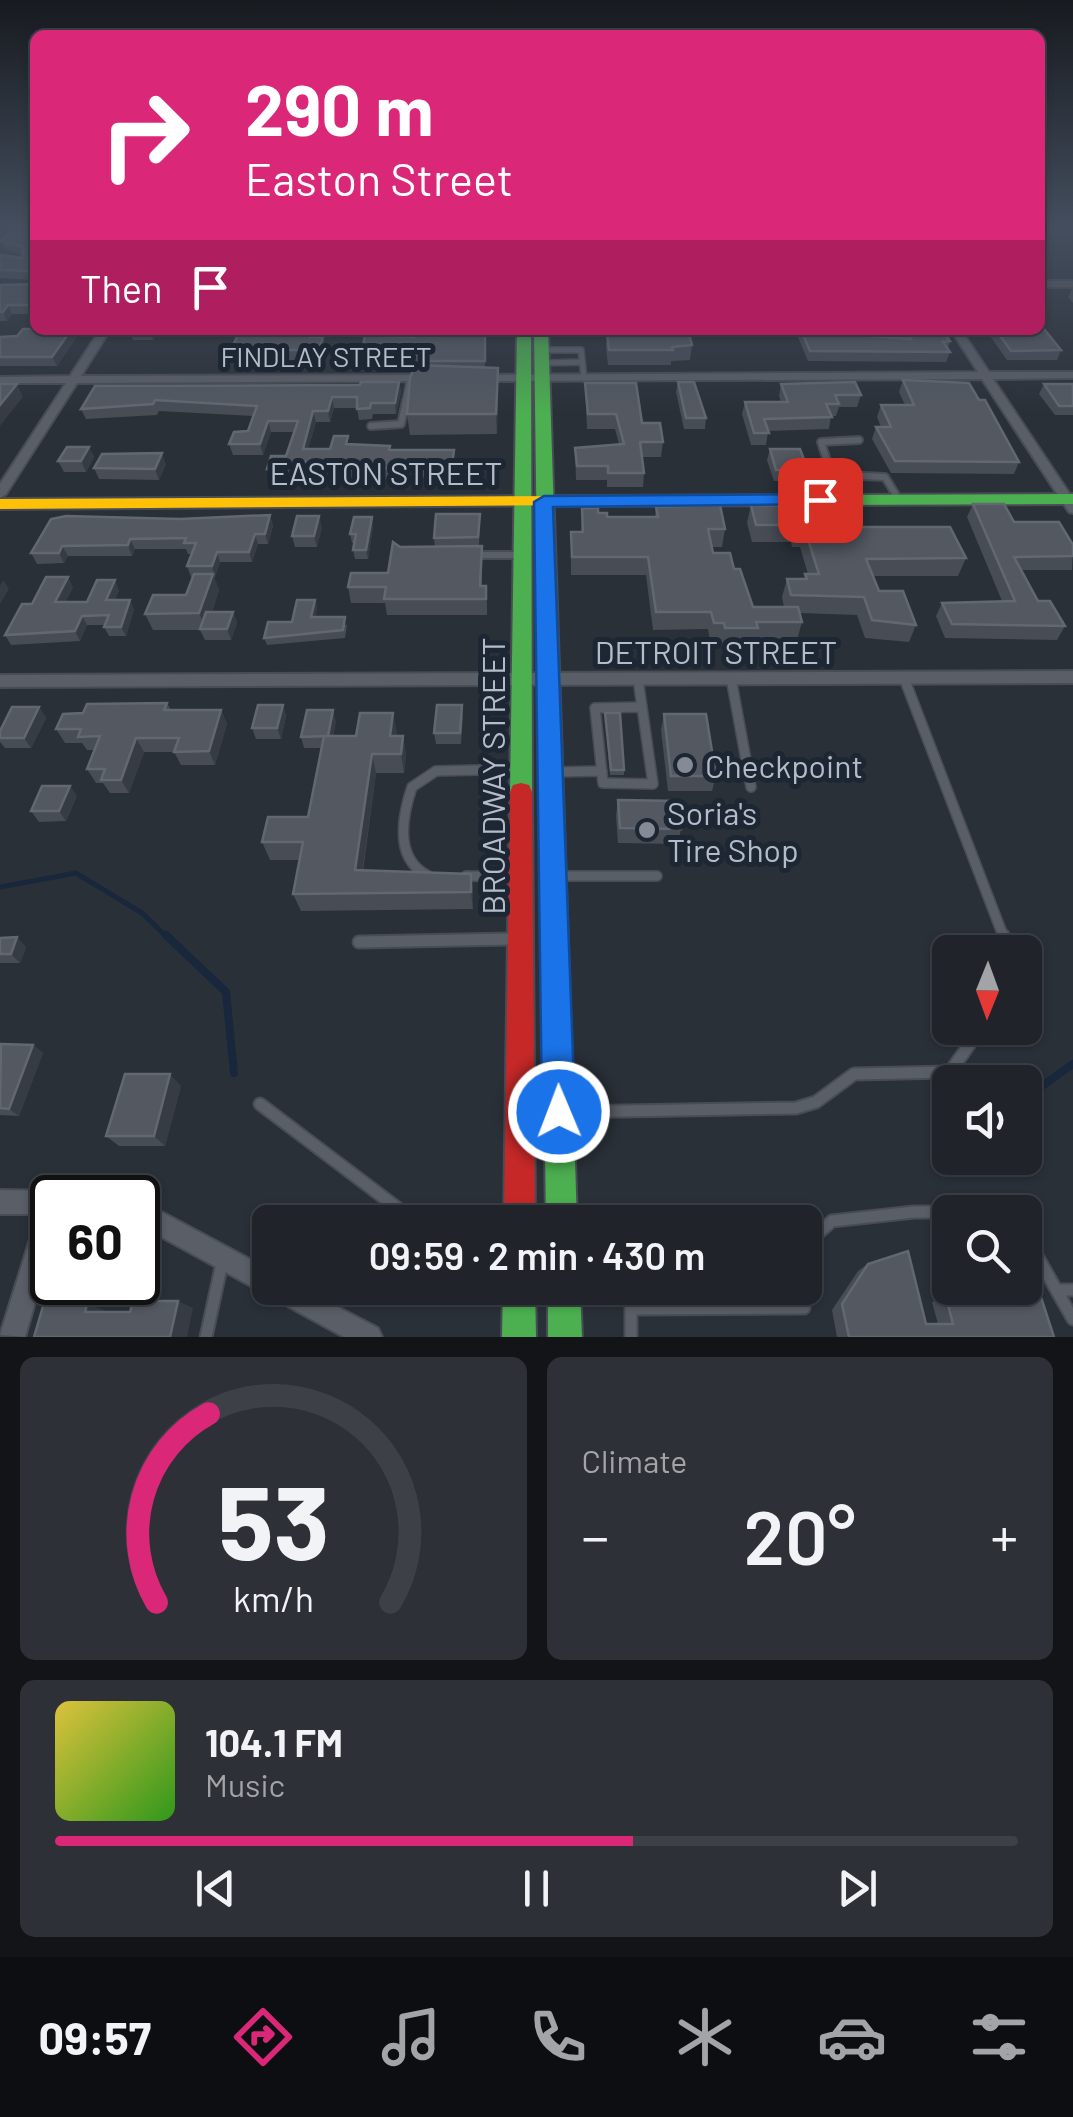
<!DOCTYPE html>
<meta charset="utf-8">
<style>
body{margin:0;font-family:Barlow,sans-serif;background:#2d3036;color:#f1f3f6;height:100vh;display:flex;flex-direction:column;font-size:38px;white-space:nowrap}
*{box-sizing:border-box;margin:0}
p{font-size:32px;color:#a2a4a8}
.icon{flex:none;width:55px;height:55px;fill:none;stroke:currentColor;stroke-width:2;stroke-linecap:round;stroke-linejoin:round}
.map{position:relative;height:1337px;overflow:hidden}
.sheet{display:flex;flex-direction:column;gap:20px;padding:20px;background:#121417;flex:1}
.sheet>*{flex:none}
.top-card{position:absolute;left:30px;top:30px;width:1015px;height:305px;border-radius:15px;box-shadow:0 2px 8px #0004,0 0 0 2px #3d4147;background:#db2777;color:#fff;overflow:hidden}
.needle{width:65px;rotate:181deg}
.controls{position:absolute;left:932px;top:935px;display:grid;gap:20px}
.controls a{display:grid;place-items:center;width:110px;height:110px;border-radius:15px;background:#20242a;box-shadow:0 2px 8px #0004,0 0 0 2px #3d4147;font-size:50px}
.speed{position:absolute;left:30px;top:1175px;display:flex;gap:20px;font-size:50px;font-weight:700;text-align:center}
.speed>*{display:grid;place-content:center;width:130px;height:130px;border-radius:50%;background:#20242a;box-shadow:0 2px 8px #0004,0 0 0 2px #3d4147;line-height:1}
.speed .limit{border:5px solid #111;border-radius:15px;background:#fff;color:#111}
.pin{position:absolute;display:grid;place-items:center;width:85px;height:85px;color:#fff;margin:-42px;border-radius:20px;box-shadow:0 5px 15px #0006}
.me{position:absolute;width:110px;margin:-55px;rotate:359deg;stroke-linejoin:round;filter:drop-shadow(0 0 8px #0008)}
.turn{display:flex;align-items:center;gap:35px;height:210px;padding:0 50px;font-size:45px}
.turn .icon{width:130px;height:130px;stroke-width:2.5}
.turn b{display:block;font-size:70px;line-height:85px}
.then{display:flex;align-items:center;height:95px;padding:0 50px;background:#0003;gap:20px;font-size:38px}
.big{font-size:75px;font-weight:600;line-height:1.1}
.sheet .widget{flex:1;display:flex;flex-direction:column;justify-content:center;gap:15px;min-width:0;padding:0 35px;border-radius:15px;background:#2d3036}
.sheet .dial{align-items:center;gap:0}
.dial svg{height:260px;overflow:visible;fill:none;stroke:#3d4147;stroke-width:7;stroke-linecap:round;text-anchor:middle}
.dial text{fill:#f1f3f6;stroke:none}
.song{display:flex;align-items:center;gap:30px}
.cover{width:120px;height:120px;border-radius:15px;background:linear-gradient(135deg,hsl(50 70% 55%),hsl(110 70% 35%))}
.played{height:10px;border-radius:5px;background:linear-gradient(90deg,#db2777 60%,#3d4147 60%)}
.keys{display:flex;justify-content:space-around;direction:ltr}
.heat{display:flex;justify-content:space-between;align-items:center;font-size:55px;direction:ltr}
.sheet .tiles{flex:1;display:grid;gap:20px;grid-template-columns:1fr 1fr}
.widget:last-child{grid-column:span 2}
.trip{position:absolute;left:252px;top:1205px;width:570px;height:100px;border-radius:15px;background:#20242a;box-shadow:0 2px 8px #0004,0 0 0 2px #3d4147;font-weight:600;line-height:100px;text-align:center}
.menu{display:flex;height:160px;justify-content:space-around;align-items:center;background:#0d0e11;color:#a2a4a8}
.menu .icon{width:70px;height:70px}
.menu .selected{color:#db2777}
.menu b{font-size:45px;color:#f1f3f6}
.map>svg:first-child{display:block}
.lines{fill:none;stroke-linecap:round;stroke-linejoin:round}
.stream-far1{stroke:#19273c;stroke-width:5}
.stream{stroke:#19273c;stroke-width:8}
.lane-far3-casing{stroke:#484c55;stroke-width:8}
.lane-far2-casing{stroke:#484c55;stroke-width:10}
.lane-far1-casing{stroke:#484c55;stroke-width:12}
.lane-casing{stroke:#484c55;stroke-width:15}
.street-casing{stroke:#484c55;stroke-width:4}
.fast-casing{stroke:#484c55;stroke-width:4}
.slow-casing{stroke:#484c55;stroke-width:4}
.jam-casing{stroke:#484c55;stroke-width:4}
.lane-far3{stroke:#5a5e66;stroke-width:5}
.lane-far2{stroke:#5a5e66;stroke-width:6}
.lane-far1{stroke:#5a5e66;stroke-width:9}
.lane{stroke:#5a5e66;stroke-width:11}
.street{fill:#5a5e66;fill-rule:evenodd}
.fast{fill:#4caf50;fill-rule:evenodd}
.slow{fill:#ffc107;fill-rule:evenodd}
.jam{fill:#c62828;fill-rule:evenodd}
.wall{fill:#474c55}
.shaded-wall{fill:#373c44}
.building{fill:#535861;stroke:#626872;stroke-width:2.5}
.route{fill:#1a73e8;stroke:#114b97;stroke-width:2.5}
.poi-dot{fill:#848b96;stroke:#1d2633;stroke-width:4}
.labels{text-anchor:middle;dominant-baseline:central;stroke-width:10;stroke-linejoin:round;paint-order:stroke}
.far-street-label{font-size:28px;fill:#b4bcc9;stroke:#1d2633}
.street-label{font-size:32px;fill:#b4bcc9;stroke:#1d2633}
.poi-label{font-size:32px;fill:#b4bcc9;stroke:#1d2633;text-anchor:start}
</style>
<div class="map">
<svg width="1073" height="1337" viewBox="0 0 1073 1337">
<rect width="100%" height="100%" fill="#2a3038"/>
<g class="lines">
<path class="stream-far1" d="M0 887 76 873 142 913 168 938"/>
<path class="stream" d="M166 935 226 992 234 1073
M1025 1098 1073 1064"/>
<defs>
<path id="lane-far3" d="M477 331H523
M541 350H581L584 378
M542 363 582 362
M405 403 410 378"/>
<path id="lane-far2" d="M371 426 401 424 406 401
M859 440 821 442 830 470 841 475 885 477 899 500
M477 555H522"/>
<path id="lane-far1" d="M731 678 751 787
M904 678 1004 938
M638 679 642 707
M642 707 653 784 603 783 595 708Z
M556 772 602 771
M427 875C394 858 402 817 412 787L436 771 517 769
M466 876 517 877
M561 876H657"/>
<path id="lane" d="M1003 935 1009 952
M359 942 512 939
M260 1104 416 1222
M569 1112 796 1108 816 1102 854 1074 950 1072 981 1028
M1025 1235 1073 1319
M805 1245 832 1221 914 1212H996
M631 1288V1337
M1057 1290H1073
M631 1309 804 1308 800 1288
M206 1337 222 1263"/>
<path id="street" d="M1040 281H1073V287H1040Z
M100 330H110L81 376 429 375 434 378 429 381 77 383 6 494 0 498V484L66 383H0V377L70 376Z
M951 330H961L989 372H1073V378L993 379 1073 499V513L1069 512 982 379 482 381 477 378 482 375 978 372Z
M1073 671V683L0 687V675Z
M0 1190 52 1191 61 1198H52V1243L25 1337 0 1335 38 1214H0Z
M138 1203 156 1209 270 1270V1288H301L378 1328 382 1337H344L145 1228 138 1226Z"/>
<path id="fast" d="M517 330H531L532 792 529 799 521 801 513 799 510 792Z
M534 330H548L577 1222H546Z
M1073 494V504L577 506 569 501 577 496Z
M503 1288H535L536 1337H502Z
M548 1288H580L582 1337H548Z"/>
<path id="slow" d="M577 496 583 497V505L0 509V499Z"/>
<path id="jam" d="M521 783 529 785 532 792 535 1222H504L510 792 513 785Z"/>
</defs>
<use href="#lane-far3" class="lane-far3-casing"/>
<use href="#lane-far2" class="lane-far2-casing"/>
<use href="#lane-far1" class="lane-far1-casing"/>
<use href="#lane" class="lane-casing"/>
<use href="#street" class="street-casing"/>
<use href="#fast" class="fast-casing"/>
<use href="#slow" class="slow-casing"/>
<use href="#jam" class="jam-casing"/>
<use href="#lane-far3" class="lane-far3"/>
<use href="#lane-far2" class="lane-far2"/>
<use href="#lane-far1" class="lane-far1"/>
<use href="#lane" class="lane"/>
<use href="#street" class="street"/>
<use href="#fast" class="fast"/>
<use href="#slow" class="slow"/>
<use href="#jam" class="jam"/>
</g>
<path class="wall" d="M35 227V314H12L7 321H0V285L34 284 33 280 0 278V255L22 258 23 255 5 249 1 241Z
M1073 286V303L1068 297Z
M81 330 57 366H0V337Z
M159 330 153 340H133L130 331Z
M485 330V367L498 388 497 434 410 435 407 414 419 365H413L412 361H363L362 351 415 337Z
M653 330H688L692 345 690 360 671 361V365H608L606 347 607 333H654Z
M795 330H855L858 335 902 338 897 330H942L950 341 948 348 950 352 946 362 808 361Z
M986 330H1040L1061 350 1057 360H1007Z
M315 337H323L325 347 321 360H233L231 350Z
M903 380 1019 462 1014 474 891 473 872 439 876 427H881L877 417 881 405H905L899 392Z
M399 382 401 392 396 414H373L372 419 359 420 357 408H334L330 422H316L308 449H330L350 444 455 461 453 476 311 483 309 473H288L286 480H270L267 469 286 456 294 432H271L263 455H233L229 444 248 431 254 416 159 411 157 415 86 419 81 409 95 386 360 385Z
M678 382 706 418 705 429H684L676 392Z
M585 383 642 423 663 442 661 457H642L644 473 643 487H607V480H576L575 448 619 444 615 429H587Z
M781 384 861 395 857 407H839L836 416H831L829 429 768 431 766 445H751L742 414 745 402H781L779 396Z
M1044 384H1073V415H1055L1039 394Z
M89 447 94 457 86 472H64L58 461Z
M770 449 808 470 805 481H774L767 460Z
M166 464 159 480 99 479 94 468Z
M973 504 1073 545 1072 570H1021L1038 601 1065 626 1057 640 945 638 936 616 942 603 1002 601 967 517Z
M751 505 835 527 966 558 958 576H873L879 591 916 625 909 642 865 638 857 615 800 613 802 622 797 640H754L753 645 721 646 720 641H710L708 629 653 630 646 575H571V532H581L582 508 607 517H655L656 507 725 529 722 547H712L713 553 734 569 753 607H784L782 597 787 579H804L805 574H808L800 547H792L791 542H752L747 523Z
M480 514 479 546H482V586L487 602V615H387L385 603H351L348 587 388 573 400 547H435L434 538Z
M270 515 273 526 268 544H258L252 562H220L215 577H214L219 590 212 612H233L237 623 231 640H205L200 630H153L145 614 186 595 193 577H191L187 566 192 554H188L186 549H135L132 556H68L64 563 37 564 31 553 180 519Z
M373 526 368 559H355L353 550 354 543H352L350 534Z
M322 527 317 547H295L292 536Z
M73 587 65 602H87L119 590 115 600 134 609 126 636H109L104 627 105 625H87L80 641 11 645 5 635 32 604Z
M315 600 317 608 315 617 347 625 345 638 267 645 264 638 292 622Z
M167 703 171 710H221L227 724 215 765H181L174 752H144L129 793H110L103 783H96L87 769 95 750H87L82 743H65L56 729 83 713Z
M283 705 286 716 281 739H256L252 728Z
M39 707 46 718 31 748H5L0 742V731Z
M393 713 396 736H403L406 755 404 773H376L363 871 471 874 473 892V909L301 911 293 894 300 860H270L262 842 308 817 322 748H304L301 737 336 721 333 736H356Z
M605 713 624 770V775H610Z
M664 714 716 776 712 791H668L661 730Z
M463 715 461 744H436L434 733Z
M77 796 66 821 39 822 31 811Z
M618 800 681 829 678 844 618 843 616 816Z
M0 938 26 947 20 963H0Z
M33 1045 43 1053 19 1116 0 1115V1047Z
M181 1086 165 1146H119L106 1136Z
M868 1264 926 1324H938L932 1302 946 1297 1054 1337H837L832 1310 858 1271Z"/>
<path class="shaded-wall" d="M8 305 12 314 7 321 3 312Z
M71 330H81L57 366 52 357Z
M150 330H159L153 340 150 331Z
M323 337 325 347 321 360 319 350Z
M498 368V388L497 434 496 414Z
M399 382 401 392 396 414 395 403Z
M17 384 23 397 0 426V405Z
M332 397 334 408 330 422 328 411Z
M313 411 316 422 305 460 303 449Z
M268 421 271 432 263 455 260 444Z
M89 447 94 457 86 472 81 461Z
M162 453 166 464 159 480 155 469Z
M285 462 288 473 286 480 283 469Z
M270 515 273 526 268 544 265 534Z
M319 516 322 527 317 547 314 536Z
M372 517 373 526 368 559 366 550Z
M255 534 258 544 252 562 249 552Z
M130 539 135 549 132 556 128 545Z
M62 546 68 556 64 563 59 553Z
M217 552 220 562 215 577 212 566Z
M213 574 219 590 206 630 199 613Z
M68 577 73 587 61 612 55 602Z
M3 580 9 589 0 604V586Z
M115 580 119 590 111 609 106 600Z
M130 600 134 609 126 636 121 627Z
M315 600 317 608 313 625 311 617Z
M233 612 237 623 231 640 227 629Z
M82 616 87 625 80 641 75 631Z
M283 705 286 716 281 739 277 728Z
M39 707 46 718 31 748 24 738Z
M221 710 227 724 215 765 209 751Z
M333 710 336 721 331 748 328 737Z
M393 713 397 732 394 755 390 736Z
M403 736 406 755 404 773 401 754Z
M136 738 144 752 129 793 121 780Z
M372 754 376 773 360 888 355 870Z
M70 786 77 796 66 821 59 811Z
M471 874 473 892V909L471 892Z
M17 937 26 947 20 963 11 954Z
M33 1045 43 1053 19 1116 9 1109Z
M170 1074 181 1086 165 1146 154 1136Z
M178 1301 193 1308 187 1337H170Z
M87 1304 107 1311 105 1319 85 1312Z"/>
<path class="building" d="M15 227H35V287L32 291H35V305H8L3 312H0V285L34 284 31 271 0 270V255L22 258 24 247 1 241Z
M23 329H35V330H71L52 357H0V337L17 336Z
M1040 329H1044L1061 350 1011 351 996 330Z
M240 330H312L310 337H323L319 350H231Z
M416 330H485V361H418L419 355H412L413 351H362L365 335 415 337Z
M657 330H688L692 345 672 347 673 350H609L607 333H658Z
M801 330H855L858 335 911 339 906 330H942L950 341 943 342 950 352 810 351Z
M415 365 498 368 496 414H407L410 378Z
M903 380 969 383 979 400H985L1019 462 895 461 876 427H891L881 405H914Z
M361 382H399L395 403H371L370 408 357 409V397H332L328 411H313L303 449H330L334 436H348L346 444 390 446 389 450H454L452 465 308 472 311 462H285L283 469H267L271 456H286L298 421H268L260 444H229L234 432 248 431 257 406 155 400 153 404 81 409 95 386 360 385Z
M678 382H694L706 418H686Z
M855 382 861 395H835L839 404H826L832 417 764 419 769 433H754L745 402H788L781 384Z
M585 383H636L642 423H660L663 442H640L644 473H608V466H577L575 448 624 444 616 414H588Z
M0 384H17L0 405Z
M1044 384H1073V406H1059Z
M67 447H89L81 461H58Z
M770 449H800L808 470H776Z
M162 453 155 469 94 468 102 454Z
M973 504H1004L1014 522H1059L1073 545V556L1014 557 1038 601H1050L1065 626 952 624 942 603 1015 601Z
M720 505 725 529H708L713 553H730L734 569H740L753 607H798L802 622H756L758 628H725L724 623H714L711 612H656L648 557H572L571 532H583L582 508H598V513H607V517H658L656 507Z
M751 505 828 507 835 527H950L966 558 866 559 879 591H903L916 625 872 620 864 597 791 595 787 579H807L805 574H819L805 530H797L796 525H756Z
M436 514H480L478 537 434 538Z
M270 515 265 534H255L249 552H217L212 566H187L196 543H184L186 538 130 539 128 545 62 546 59 553H31L51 519 66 516 180 519Z
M297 516H319L314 536H292Z
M354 517H372L366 550H353L356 534H350Z
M393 542 400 547 482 546 480 586H486V599H384L386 587H348L351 573H388Z
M194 574H213L199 613 145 614 153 595H186Z
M46 577H68L55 602H87L97 580H115L106 600H130L121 627H104L109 615 82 616 75 631 5 635 22 604H32Z
M297 600H315L311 617H345L343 630 264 638 268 622H292Z
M206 612H233L227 629H200Z
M167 703 164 710H221L209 751 174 752 179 738H136L121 780H101L105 769H87L100 736 78 737 81 729H56L63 714 83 713 87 704Z
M258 705H283L277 728H252Z
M437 705H462L460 733H434Z
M12 707H39L24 738H0V731Z
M307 710H333L328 736 301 737Z
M360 713H393L390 736H403L401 754H372L355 870 471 874V892L293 894 303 842H262L268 817H308L324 736H356Z
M605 713H620L624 770H611Z
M664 714H706L716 776H671Z
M42 786H70L59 811H31Z
M618 800 679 801 681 829 620 828Z
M17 937 11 954H0V938Z
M1 1044 33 1045 9 1109 0 1108Z
M125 1074H170L154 1136H106Z
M908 1251 926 1324H953L946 1297 1040 1294 1054 1337H849L842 1304 868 1264Z
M133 1301H178L170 1337H34L44 1303 87 1304 85 1312H130Z"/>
<linearGradient id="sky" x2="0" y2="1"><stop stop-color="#171a1f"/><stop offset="0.55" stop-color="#444e5e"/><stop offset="1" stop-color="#444e5e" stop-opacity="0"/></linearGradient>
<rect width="1073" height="414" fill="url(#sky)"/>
<path class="route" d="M820 494 829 500 827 504 553 507 575 1112 570 1124 559 1128 547 1124 542 1112 534 502 544 496Z"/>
<g class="poi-dot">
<circle cx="685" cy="765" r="10"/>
<circle cx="647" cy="830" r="10"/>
</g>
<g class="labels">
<g class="far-street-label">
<text x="326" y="356">FINDLAY STREET</text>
</g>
<g class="street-label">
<text x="386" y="472">EASTON STREET</text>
<text x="716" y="651">DETROIT STREET</text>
<text transform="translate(492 776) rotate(-90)">BROADWAY STREET</text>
</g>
<g class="poi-label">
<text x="705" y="765">Checkpoint</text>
<text x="667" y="812">Soria's<tspan x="667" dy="37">Tire Shop</tspan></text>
</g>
</g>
</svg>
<div class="controls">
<a><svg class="needle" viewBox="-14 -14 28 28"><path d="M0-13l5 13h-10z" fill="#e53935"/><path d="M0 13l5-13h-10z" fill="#a2a4a8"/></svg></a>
<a><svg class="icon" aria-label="sound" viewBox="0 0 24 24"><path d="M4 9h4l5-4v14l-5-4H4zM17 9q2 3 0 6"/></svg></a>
<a><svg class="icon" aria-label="search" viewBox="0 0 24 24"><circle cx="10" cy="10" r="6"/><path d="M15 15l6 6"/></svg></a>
</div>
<div class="speed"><div class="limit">60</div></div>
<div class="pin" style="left:820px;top:500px;background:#d93025"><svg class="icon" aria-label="arrive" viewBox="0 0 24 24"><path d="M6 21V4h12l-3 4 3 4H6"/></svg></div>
<svg class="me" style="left:559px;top:1112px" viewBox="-20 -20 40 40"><circle r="17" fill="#1a73e8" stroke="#fff" stroke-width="3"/><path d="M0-11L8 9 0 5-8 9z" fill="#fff"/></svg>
<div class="trip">09:59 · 2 min · 430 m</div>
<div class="top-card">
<div class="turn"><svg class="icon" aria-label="right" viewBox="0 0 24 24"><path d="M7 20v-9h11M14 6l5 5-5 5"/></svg><div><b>290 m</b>Easton Street</div></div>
<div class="then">Then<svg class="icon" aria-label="arrive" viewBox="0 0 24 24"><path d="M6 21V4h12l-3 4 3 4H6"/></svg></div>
</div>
</div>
<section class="sheet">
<div class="tiles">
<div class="widget dial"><svg viewBox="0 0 100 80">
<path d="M14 69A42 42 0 1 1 86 69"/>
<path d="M14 69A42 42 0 0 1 30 11" stroke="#db2777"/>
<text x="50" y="56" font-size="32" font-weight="700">53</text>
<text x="50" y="72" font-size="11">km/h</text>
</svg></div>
<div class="widget"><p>Climate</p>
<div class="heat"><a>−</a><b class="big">20°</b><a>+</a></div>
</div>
<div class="widget">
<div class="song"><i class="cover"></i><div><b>104.1 FM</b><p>Music</p></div></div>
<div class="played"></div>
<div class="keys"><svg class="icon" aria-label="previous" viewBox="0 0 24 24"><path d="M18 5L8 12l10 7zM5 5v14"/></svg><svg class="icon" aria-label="pause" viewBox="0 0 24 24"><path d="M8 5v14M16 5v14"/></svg><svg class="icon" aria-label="next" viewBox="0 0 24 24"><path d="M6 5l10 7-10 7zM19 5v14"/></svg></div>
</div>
</div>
</section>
<nav class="menu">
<b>09:57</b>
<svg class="icon selected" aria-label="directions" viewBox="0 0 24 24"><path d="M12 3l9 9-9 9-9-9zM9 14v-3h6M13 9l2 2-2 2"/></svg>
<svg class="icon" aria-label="music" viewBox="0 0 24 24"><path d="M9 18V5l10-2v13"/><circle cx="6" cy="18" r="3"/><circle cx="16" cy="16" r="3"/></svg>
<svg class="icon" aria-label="phone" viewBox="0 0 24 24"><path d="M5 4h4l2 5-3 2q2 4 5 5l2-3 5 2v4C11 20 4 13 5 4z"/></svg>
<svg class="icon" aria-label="climate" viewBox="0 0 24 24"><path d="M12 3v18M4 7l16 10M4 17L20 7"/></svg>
<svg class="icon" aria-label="car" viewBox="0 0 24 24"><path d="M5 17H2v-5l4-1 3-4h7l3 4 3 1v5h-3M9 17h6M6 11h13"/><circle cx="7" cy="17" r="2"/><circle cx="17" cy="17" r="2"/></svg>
<svg class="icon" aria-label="filters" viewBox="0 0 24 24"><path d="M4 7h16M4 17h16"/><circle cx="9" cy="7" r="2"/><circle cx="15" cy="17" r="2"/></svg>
</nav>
